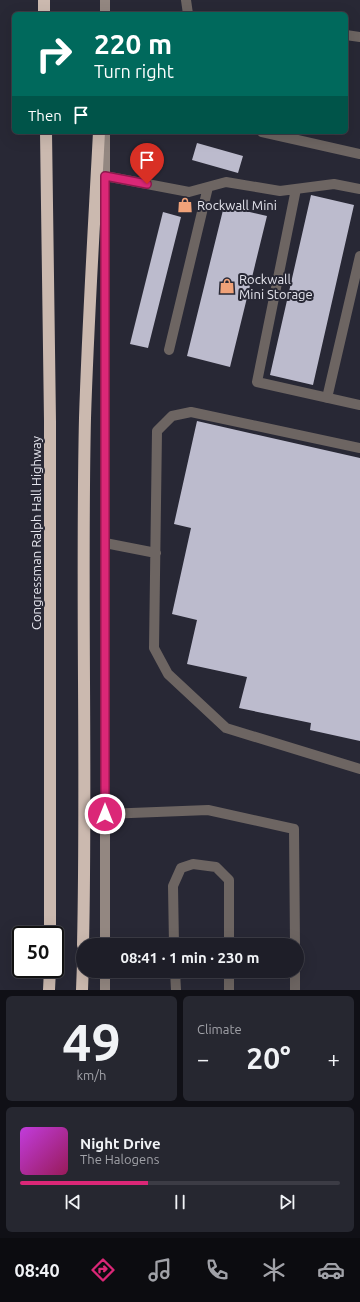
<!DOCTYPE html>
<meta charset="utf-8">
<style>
body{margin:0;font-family:Ubuntu,sans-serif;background:#262730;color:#f1f3f6;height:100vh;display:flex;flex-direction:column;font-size:15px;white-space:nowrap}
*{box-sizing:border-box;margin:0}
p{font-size:13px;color:#a1a2a8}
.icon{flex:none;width:22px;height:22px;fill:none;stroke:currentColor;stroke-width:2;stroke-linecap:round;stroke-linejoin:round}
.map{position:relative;height:990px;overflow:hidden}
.side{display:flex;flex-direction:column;gap:6px;padding:6px;background:#101016;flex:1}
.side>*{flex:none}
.guide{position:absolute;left:12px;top:12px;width:336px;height:122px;border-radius:6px;box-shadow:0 4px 16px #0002,0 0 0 1px #3c3c45;background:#00695c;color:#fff;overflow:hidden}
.speed{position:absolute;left:12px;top:926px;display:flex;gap:8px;font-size:20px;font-weight:700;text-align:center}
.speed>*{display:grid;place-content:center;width:52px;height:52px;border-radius:50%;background:#1e1e28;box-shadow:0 4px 16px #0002,0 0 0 1px #3c3c45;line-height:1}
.speed .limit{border:2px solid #111;border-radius:6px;background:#fff;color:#111}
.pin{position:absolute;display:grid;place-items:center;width:34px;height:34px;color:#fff;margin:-41px -17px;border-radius:50% 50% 50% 0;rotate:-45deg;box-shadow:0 0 4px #0007}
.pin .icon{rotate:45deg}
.me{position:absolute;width:44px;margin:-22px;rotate:0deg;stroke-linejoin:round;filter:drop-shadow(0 0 3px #0008)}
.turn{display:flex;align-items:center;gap:14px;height:84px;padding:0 16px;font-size:18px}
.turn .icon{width:52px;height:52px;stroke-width:2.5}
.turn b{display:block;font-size:28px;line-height:34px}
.then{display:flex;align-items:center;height:38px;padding:0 16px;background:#0003;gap:8px;font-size:15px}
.big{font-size:30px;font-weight:700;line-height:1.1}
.side .card{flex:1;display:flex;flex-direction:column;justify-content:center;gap:6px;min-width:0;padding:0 14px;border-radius:6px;background:#262730}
.side .dial{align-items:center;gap:0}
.dial b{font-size:52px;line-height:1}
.song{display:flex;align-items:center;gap:12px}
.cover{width:48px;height:48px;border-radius:6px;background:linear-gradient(135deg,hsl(290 70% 55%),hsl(330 70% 35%))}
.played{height:4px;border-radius:2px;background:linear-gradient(90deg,#db2777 40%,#3c3c45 40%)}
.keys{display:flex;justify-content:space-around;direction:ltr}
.heat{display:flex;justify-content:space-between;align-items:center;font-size:22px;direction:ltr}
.side .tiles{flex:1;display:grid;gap:6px;grid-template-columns:1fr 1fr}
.card:last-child{grid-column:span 2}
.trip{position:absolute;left:76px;top:938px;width:228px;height:40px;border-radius:20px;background:#1e1e28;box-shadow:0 4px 16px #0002,0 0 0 1px #3c3c45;font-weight:700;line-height:40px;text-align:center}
.menu{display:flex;height:64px;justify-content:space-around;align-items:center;background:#0c0c10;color:#a1a2a8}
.menu .icon{width:28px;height:28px}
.menu .current{color:#db2777}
.menu b{font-size:18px;color:#f1f3f6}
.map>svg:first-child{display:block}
.building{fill:#bcbbcd}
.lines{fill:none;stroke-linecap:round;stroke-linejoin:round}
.service{stroke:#6d6562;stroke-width:10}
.secondary{stroke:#938781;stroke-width:10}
.motorway{stroke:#cbb9af;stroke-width:12}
.route-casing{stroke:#8e194d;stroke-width:10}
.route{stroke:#db2777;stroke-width:7}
.labels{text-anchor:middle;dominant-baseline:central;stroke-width:4;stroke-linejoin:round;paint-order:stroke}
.poi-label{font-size:13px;fill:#e5e5ee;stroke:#282835;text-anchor:start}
.street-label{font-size:13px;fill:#e5e5ee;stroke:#282835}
</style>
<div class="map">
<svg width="360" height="990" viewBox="0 0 360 990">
<rect width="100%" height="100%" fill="#282835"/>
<path class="building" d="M197 143 243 156 238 173 192 160Z
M311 195 354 205 313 385 270 375Z
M224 206 267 216 230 367 187 356Z
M163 212 181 217 148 348 130 344Z
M197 421 360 458V741L310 730 311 723 239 708 247 677 187 664 197 620 172 614 191 528 174 524Z"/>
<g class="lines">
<path class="service" d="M186 0 188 14
M346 35 360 37
M262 132 360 154
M105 176 189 192 226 182 280 191 334 184 360 189
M296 189 257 382 360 405
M169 350 208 187
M327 398 360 256
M360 448 191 412 172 416 157 431 154 648 168 674 226 728 360 769
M105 543 156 553
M105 814 208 810 294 829 295 945
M174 945 173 886 181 868 193 864 216 867 229 880V945
M175 971 176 990
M229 971V990
M295 971V990"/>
<path class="secondary" d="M105 0V14
M105 945V132
M105 971V990"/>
<path class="motorway" d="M44 0V14
M46 132 50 421V935
M83 945C87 769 81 594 85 418 88 323 94 227 99 132
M49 990 50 969
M82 990 83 963"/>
</g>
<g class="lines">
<defs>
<path id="route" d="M105 814V176L147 184"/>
</defs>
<use href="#route" class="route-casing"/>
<use href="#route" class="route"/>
</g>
<defs>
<symbol id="shop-bare" viewBox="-9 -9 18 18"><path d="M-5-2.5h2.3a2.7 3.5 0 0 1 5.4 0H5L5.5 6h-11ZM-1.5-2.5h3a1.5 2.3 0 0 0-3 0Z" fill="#f0a279" stroke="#282835" stroke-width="2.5" paint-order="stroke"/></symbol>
</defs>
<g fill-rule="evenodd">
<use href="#shop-bare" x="174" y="194" width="22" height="22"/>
<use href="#shop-bare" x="216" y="275" width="22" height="22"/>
</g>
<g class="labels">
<g class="poi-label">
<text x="197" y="205">Rockwall Mini</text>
<text x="239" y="279">Rockwall<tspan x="239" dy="15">Mini Storage</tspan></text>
</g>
<g class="street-label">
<text transform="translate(36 533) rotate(-90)">Congressman Ralph Hall Highway</text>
</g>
</g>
</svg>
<div class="speed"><div class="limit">50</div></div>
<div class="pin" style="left:147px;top:184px;background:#d93025"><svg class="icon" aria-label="arrive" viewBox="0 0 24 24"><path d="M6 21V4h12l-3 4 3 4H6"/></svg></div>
<svg class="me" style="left:105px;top:814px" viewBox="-20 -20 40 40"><circle r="17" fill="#db2777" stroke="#fff" stroke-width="3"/><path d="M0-11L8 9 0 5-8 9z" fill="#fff"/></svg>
<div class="trip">08:41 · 1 min · 230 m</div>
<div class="guide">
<div class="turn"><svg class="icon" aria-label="right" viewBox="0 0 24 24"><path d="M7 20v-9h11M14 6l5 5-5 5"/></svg><div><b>220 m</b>Turn right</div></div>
<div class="then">Then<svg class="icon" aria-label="arrive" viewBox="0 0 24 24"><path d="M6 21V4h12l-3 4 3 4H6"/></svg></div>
</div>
</div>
<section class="side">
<div class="tiles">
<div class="card dial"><b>49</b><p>km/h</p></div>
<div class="card"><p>Climate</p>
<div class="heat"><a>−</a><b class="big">20°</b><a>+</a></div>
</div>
<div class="card">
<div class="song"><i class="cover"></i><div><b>Night Drive</b><p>The Halogens</p></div></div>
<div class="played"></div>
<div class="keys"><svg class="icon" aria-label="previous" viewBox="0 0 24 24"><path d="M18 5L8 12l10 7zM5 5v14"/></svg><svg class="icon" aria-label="pause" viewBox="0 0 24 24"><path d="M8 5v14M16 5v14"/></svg><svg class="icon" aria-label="next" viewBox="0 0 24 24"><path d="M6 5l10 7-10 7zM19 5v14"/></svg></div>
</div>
</div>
</section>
<nav class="menu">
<b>08:40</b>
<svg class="icon current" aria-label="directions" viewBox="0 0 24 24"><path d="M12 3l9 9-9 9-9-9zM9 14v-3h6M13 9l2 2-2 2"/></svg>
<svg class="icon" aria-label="music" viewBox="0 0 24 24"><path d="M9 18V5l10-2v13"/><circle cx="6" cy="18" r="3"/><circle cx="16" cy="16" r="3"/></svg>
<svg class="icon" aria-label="phone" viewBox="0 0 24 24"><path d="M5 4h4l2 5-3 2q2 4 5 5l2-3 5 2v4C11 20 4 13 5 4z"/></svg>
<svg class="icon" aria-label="climate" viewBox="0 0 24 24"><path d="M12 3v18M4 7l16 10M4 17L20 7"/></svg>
<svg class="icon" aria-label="car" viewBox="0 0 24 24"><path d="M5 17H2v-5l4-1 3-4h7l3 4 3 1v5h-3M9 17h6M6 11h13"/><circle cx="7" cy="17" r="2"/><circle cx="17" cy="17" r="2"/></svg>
</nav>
